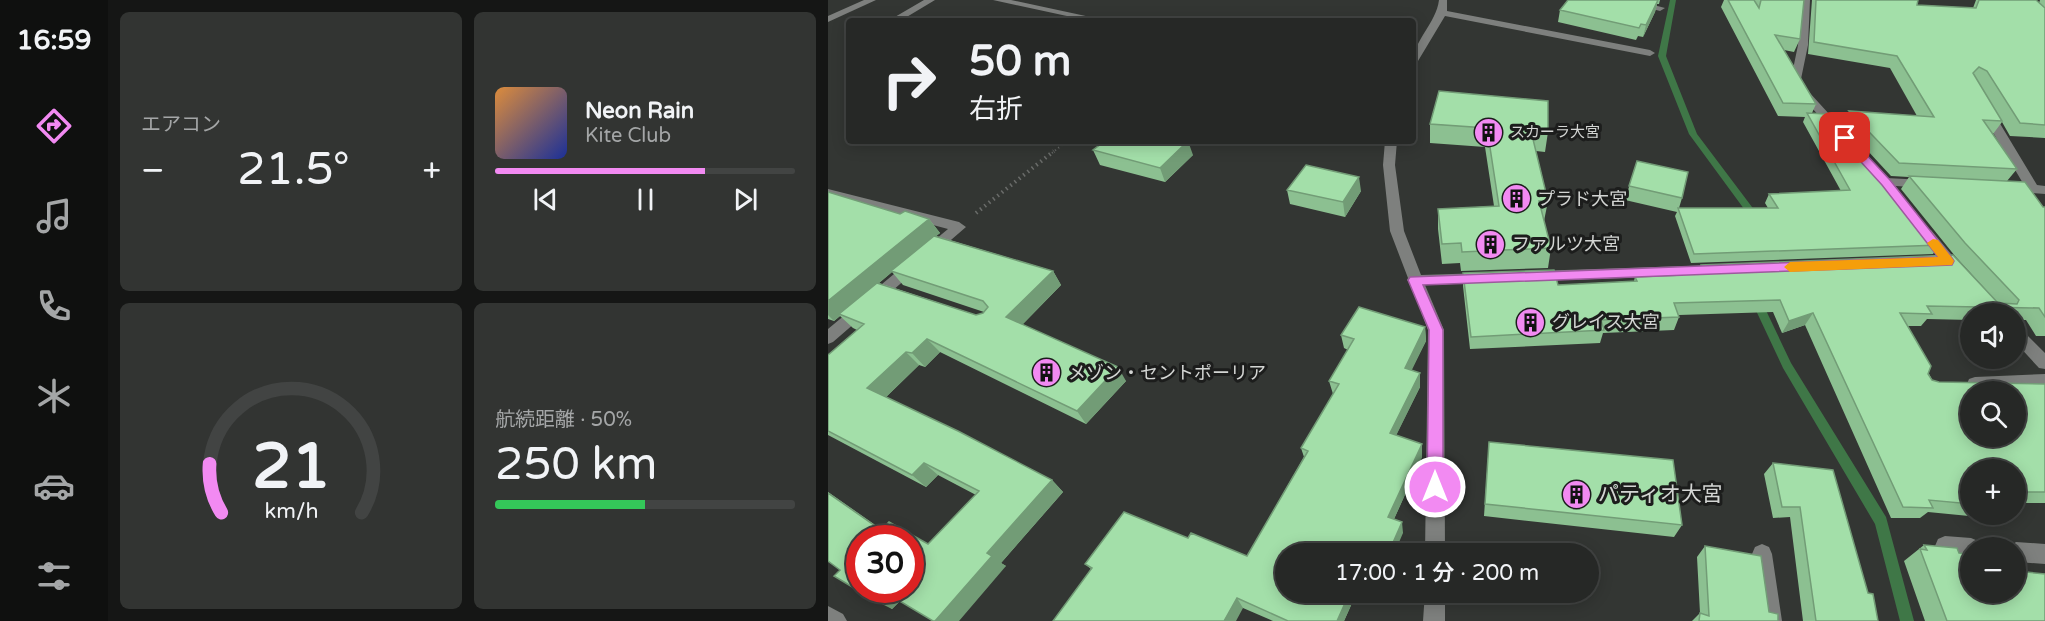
<!DOCTYPE html>
<html lang="ja">
<meta charset="utf-8">
<style>
body{margin:0;font-family:"Varela Round","Noto Sans JP",sans-serif;background:#323432;color:#f1f3f6;height:100vh;display:flex;flex-direction:column;font-size:22px;white-space:nowrap}
*{box-sizing:border-box;margin:0}
p{font-size:20px;color:#a4a6a7}
.icon{flex:none;width:33px;height:33px;fill:none;stroke:currentColor;stroke-width:2;stroke-linecap:round;stroke-linejoin:round}
.map{position:relative;flex:1;overflow:hidden}
.sheet{display:flex;flex-direction:column;gap:12px;padding:12px;background:#151615;width:720px}
.sheet>*{flex:none}
.top-card{position:absolute;left:18px;top:18px;width:570px;height:126px;border-radius:6px;box-shadow:0 3px 15px #0003,0 0 0 2px #424443;background:#262826;color:#f1f3f6;overflow:hidden}
.controls{position:absolute;left:1132px;top:303px;display:grid;gap:12px}
.controls a{display:grid;place-items:center;width:66px;height:66px;border-radius:50%;background:#262826;box-shadow:0 3px 15px #0003,0 0 0 2px #424443;font-size:30px}
.speed{position:absolute;left:18px;top:525px;display:flex;gap:12px;font-size:30px;font-weight:700;text-align:center}
.speed>*{display:grid;place-content:center;width:78px;height:78px;border-radius:50%;background:#262826;box-shadow:0 3px 15px #0003,0 0 0 2px #424443;line-height:1}
.speed .limit{border:9px solid #d22;background:#fff;color:#111}
.pin{position:absolute;display:grid;place-items:center;width:51px;height:51px;color:#fff;margin:-26px;border-radius:12px;box-shadow:0 3px 9px #0006}
.me{position:absolute;width:66px;margin:-33px;rotate:0deg;stroke-linejoin:round;filter:drop-shadow(0 0 4px #0008)}
.turn{display:flex;align-items:center;gap:21px;height:126px;padding:0 24px;font-size:27px}
.turn .icon{width:78px;height:78px;stroke-width:2.5}
.turn b{display:block;font-size:42px;line-height:51px}
.big{font-size:45px;font-weight:600;line-height:1.1}
.sheet .tile{flex:1;display:flex;flex-direction:column;justify-content:center;gap:9px;min-width:0;padding:0 21px;border-radius:9px;background:#323432}
.sheet .dial{align-items:center;gap:0}
.dial svg{height:156px;overflow:visible;fill:none;stroke:#424443;stroke-width:7;stroke-linecap:round;text-anchor:middle}
.dial text{fill:#f1f3f6;stroke:none}
.song{display:flex;align-items:center;gap:18px}
.cover{width:72px;height:72px;border-radius:9px;background:linear-gradient(135deg,hsl(30 70% 55%),hsl(230 70% 35%))}
.played{height:6px;border-radius:3px;background:linear-gradient(90deg,#f28af2 70%,#424443 70%)}
.keys{display:flex;justify-content:space-around;direction:ltr}
.heat{display:flex;justify-content:space-between;align-items:center;font-size:33px;direction:ltr}
.charge{height:9px;border-radius:4px;background:linear-gradient(90deg,#34c759 50%,#424443 0)}
.sheet .tiles{flex:1;display:grid;gap:12px;grid-template-columns:repeat(2,1fr)}
.trip{position:absolute;left:447px;top:543px;width:324px;height:60px;border-radius:30px;background:#262826;box-shadow:0 3px 15px #0003,0 0 0 2px #424443;font-weight:600;line-height:60px;text-align:center}
main{display:flex;flex:1;min-height:0}
.menu{display:flex;flex-direction:column;width:108px;justify-content:space-around;align-items:center;background:#0f100f;color:#a4a6a7}
.menu .icon{width:42px;height:42px}
.menu .on{color:#f28af2}
.menu b{font-size:27px;color:#f1f3f6}
.map>svg:first-child{display:block}
.lines{fill:none;stroke-linecap:round;stroke-linejoin:round}
.stream{fill:#3f7747;fill-rule:evenodd}
.path-far1{stroke:#6a6c6a;stroke-width:2;stroke-dasharray:1 3;stroke-linecap:butt}
.path{stroke:#6a6c6a;stroke-width:4;stroke-dasharray:1.5 4;stroke-linecap:butt}
.minor{fill:#7e807e;fill-rule:evenodd}
.wall{fill:#8cc091;fill-rule:evenodd}
.shaded-wall{fill:#729c76}
.building{fill:#a3dfa9;stroke:#729c76;stroke-width:1.5;fill-rule:evenodd}
.route{fill:#f28af2;stroke:#9d5a9d;stroke-width:1.5}
.slow{fill:#f59e0b}
.labels{text-anchor:middle;dominant-baseline:central;stroke-width:6;stroke-linejoin:round;paint-order:stroke}
.far-poi-label{font-size:15px;fill:#d3d5d3;stroke:#1c1d1c;text-anchor:start}
.poi-label{font-size:18px;fill:#d3d5d3;stroke:#1c1d1c;text-anchor:start}
.near-poi-label{font-size:21px;fill:#d3d5d3;stroke:#1c1d1c;text-anchor:start}
</style>
<main>
<nav class="menu">
<b>16:59</b>
<svg class="icon on" aria-label="directions" viewBox="0 0 24 24"><path d="M12 3l9 9-9 9-9-9zM9 14v-3h6M13 9l2 2-2 2"/></svg>
<svg class="icon" aria-label="music" viewBox="0 0 24 24"><path d="M9 18V5l10-2v13"/><circle cx="6" cy="18" r="3"/><circle cx="16" cy="16" r="3"/></svg>
<svg class="icon" aria-label="phone" viewBox="0 0 24 24"><path d="M5 4h4l2 5-3 2q2 4 5 5l2-3 5 2v4C11 20 4 13 5 4z"/></svg>
<svg class="icon" aria-label="climate" viewBox="0 0 24 24"><path d="M12 3v18M4 7l16 10M4 17L20 7"/></svg>
<svg class="icon" aria-label="car" viewBox="0 0 24 24"><path d="M5 17H2v-5l4-1 3-4h7l3 4 3 1v5h-3M9 17h6M6 11h13"/><circle cx="7" cy="17" r="2"/><circle cx="17" cy="17" r="2"/></svg>
<svg class="icon" aria-label="filters" viewBox="0 0 24 24"><path d="M4 7h16M4 17h16"/><circle cx="9" cy="7" r="2"/><circle cx="15" cy="17" r="2"/></svg>
</nav>
<section class="sheet">
<div class="tiles">
<div class="tile"><p>エアコン</p>
<div class="heat"><a>−</a><b class="big">21.5°</b><a>+</a></div>
</div>
<div class="tile">
<div class="song"><i class="cover"></i><div><b>Neon Rain</b><p>Kite Club</p></div></div>
<div class="played"></div>
<div class="keys"><svg class="icon" aria-label="previous" viewBox="0 0 24 24"><path d="M18 5L8 12l10 7zM5 5v14"/></svg><svg class="icon" aria-label="pause" viewBox="0 0 24 24"><path d="M8 5v14M16 5v14"/></svg><svg class="icon" aria-label="next" viewBox="0 0 24 24"><path d="M6 5l10 7-10 7zM19 5v14"/></svg></div>
</div>
<div class="tile dial"><svg viewBox="0 0 100 80">
<path d="M14 69A42 42 0 1 1 86 69"/>
<path d="M14 69A42 42 0 0 1 8 44" stroke="#f28af2"/>
<text x="50" y="56" font-size="32" font-weight="700">21</text>
<text x="50" y="72" font-size="11">km/h</text>
</svg></div>
<div class="tile"><p>航続距離 · 50%</p><b class="big">250 km</b><div class="charge"></div></div>
</div>
</section>
<div class="map">
<svg width="1217" height="621" viewBox="0 0 1217 621">
<rect width="100%" height="100%" fill="#333633"/>
<g class="lines">
<path class="stream" d="M842 0H848L838 56 869 134 927 211 929 219 927 221H921L919 213 861 134 830 56Z
M929 298 934 302 963 363 1058 517 1086 621H1072L1047 524 955 368 924 302Z"/>
<path class="path-far1" d="M224 153 239 141"/>
<path class="path" d="M148 213 226 151"/>
<path class="minor" d="M36 0H48L0 22V16Z
M96 0H107L72 21H60Z
M165 0H183L281 21H262Z
M611 0H619V11L822 50 827 53 822 56 617 16 590 61 585 64C585 40 608 24 611 0Z
M790 0H807L837 8 832 11Z
M974 0H982L980 45 973 79 981 92 1012 126V130H1004L973 96 963 79 970 45Z
M1159 109 1165 112 1209 185 1217 186V194L1180 191 1178 188 1180 185H1196L1153 112Z
M557 141H569L567 165 576 231 593 275 655 273 662 278 655 283 597 285 616 330 617 554H597L600 330 583 284 579 280 580 278 562 231 555 165Z
M1058 178 1097 180 1103 184 1097 188 1054 185 1052 182Z
M0 189 131 222 138 227 5 342 0 344V329L120 229 0 197Z
M1098 228 1103 230 1133 266 1135 270 1133 274H1123L1093 236 1091 233 1093 230Z
M889 265 896 270 889 275 706 281 699 276 706 271Z
M1188 327 1193 329 1217 353V369L1211 368 1188 343Z
M1217 374V388L1147 391 1141 389 1139 384 1141 379 1147 377Z
M1117 536 1143 538 1150 541 1153 548H1143V558L1110 553 1107 546 1110 539Z
M1188 542 1217 544V564L1188 562V548H1180Z
M934 544 941 547 944 554 954 621H932L924 554 927 547Z
M597 592H617V621H595Z
M0 606 15 614 19 621H0Z"/>
</g>
<path class="wall" d="M740 0H832L831 4H829L827 12 815 37 810 36 808 40 730 22 732 10Z
M896 0H976L972 39 966 52 956 50 988 104 984 113 1111 245 1105 254 863 263 847 216 849 212 797 200 809 161 854 198 851 208H940L937 203 941 194 1013 191 975 122 977 117 950 116 893 7Z
M984 0H1090L1089 5 1145 8 1148 0H1208L1211 3 1212 0H1217V138L1182 136 1174 122 1165 134 1189 169 1179 181 1215 207H1217V336H1208L1198 320H1188V314H1143V320L1099 319 1093 326H1079L1104 380 1111 382 1217 384V503H1188V470H1143V514L1141 516 1100 512 1092 518H1063L977 325 954 333 945 312 851 315V317L846 330 775 333 772 343 642 349 635 286V273L730 285 806 281 807 277 852 275 853 272H870L873 265 1159 291 1127 256 1073 189 1081 177 1063 176 1015 124 1021 111 1089 116 1062 68 980 54Z
M602 124 720 132 717 152 708 151 720 201 716 221 723 248 720 268 633 271 632 263 614 264 610 229V209L666 206 657 147 602 143Z
M265 150 365 155 337 182 272 165Z
M459 190 533 191 517 217 462 204Z
M0 192 72 214 101 219 112 233 108 236 225 271 233 285 194 325 298 381 258 424 112 352 97 367 91 365 58 397 224 480 235 492 173 563 178 566 72 601 64 609 12 570 0 492 53 529 100 544 148 495 110 475 98 487 0 435V355L29 330 25 328 12 316 6 321 0 319ZM64 272 75 285 156 312 155 313 148 315 51 283Z
M597 327 598 341 583 370 592 387 568 435 594 444V457L566 519 575 533 458 554 529 592 516 621H445L415 608 263 569 257 564 360 538 419 556 476 457 473 448 505 394 501 381 520 350 516 348 513 335Z
M661 442 854 525 846 537 656 516Z
M945 463 1040 593 1050 621H975L962 517 945 518 936 474Z
M1096 545 1131 553 1217 621H1097L1076 561Z
M877 546 950 621H864L872 613 869 557Z"/>
<path class="shaded-wall" d="M830 0 827 12 815 37 818 25Z
M360 141 365 155 337 182 332 168Z
M531 177 533 191 517 217 515 202Z
M101 219 112 233 65 272 63 271 64 272 13 315 11 314 12 316 6 321 0 315V301Z
M225 271 233 285 188 331 178 317Z
M985 313 977 325 954 333 961 321Z
M597 327 598 341 578 382 577 368Z
M99 339 112 352 97 367 84 353Z
M78 352 91 365 54 401 39 388Z
M290 367 298 381 258 424 249 411Z
M592 373V387L563 446 562 433Z
M594 444V457L562 528 560 517Z
M96 463 110 475 98 487 84 475Z
M224 480 235 492 173 563 178 566 131 621H107L159 553Z
M574 522 575 533 566 554H560Z
M55 591 73 600 64 609 46 600Z
M522 592H529L516 621H509Z
M409 598 415 608 408 621H396Z"/>
<path class="building" d="M740 0H830L818 25 813 24 811 28 732 10Z
M900 0H926L931 8 933 0H976L972 39 947 35 988 104 955 103Z
M988 0H1090L1089 5 1148 8 1151 0H1208L1217 8V125L1192 123 1159 71 1151 67 1145 73 1174 121 1155 120 1189 169 1071 163 1021 111 1106 117 1069 56 986 42Z
M611 91 720 101V132L703 131 720 201H711L723 248 634 252 633 243 614 244 610 209 671 206 659 128 602 124Z
M979 113 999 114 1058 178 1111 245 866 254 850 208H950L941 194 1022 190Z
M277 141H360L332 168 265 150Z
M809 161 860 172 854 198 801 186Z
M478 165 531 177 515 202 459 190Z
M1081 176 1197 182 1215 207H1217V317L1211 308 1099 306 1104 314 1072 313 1103 366 1100 374 1104 380 1111 382 1217 384V492H1188V470H1143V504L1101 500 1105 508 1075 507 985 313 961 321 952 300 846 303 851 317 773 320 776 330 643 337 635 273 726 270 730 285 809 281 807 277 854 275 853 272H875L873 265 1125 255 1170 303 1189 304 1191 300 1137 243ZM1143 392H1188V436H1143Z
M0 192 72 214 77 211 101 219 0 301Z
M106 236 225 271 178 317 290 367 249 411 99 339 84 353 78 352 39 388 130 431 224 480 159 553 164 556 107 621H105L55 591 46 600 6 576 12 570 0 561V493L53 530 61 522 100 544 151 491 96 463 84 475 0 431V355L36 324 11 314 49 283 148 315 155 313 160 307 155 301 63 271ZM32 538H82V590H32Z
M531 307 597 327 577 368 592 373 562 433 594 444 560 517 574 522 560 554H458V592H522L509 621H460L409 598 396 621H225L264 568 257 564 296 512 360 538 363 533 419 556 480 451 473 448 511 384 501 381 526 339 513 335Z
M661 442 845 460 854 525 657 504Z
M945 463 1005 470 1040 593 1045 594 1050 621H988L972 507H954Z
M1096 545 1129 548 1131 553 1143 554V592H1188V571L1217 574V621H1119L1092 549 1099 550Z
M877 546 933 556 941 612 950 614V621H871L872 613 881 616Z"/>
<path class="route" d="M1017 135 1021 136 1062 180 1124 258 1126 261 1124 265 595 285 615 330V487L613 492 607 494 601 492 599 487 601 330 580 280 582 277 1110 257 1054 185 1013 140V136Z"/>
<path class="slow" d="M1105 239 1110 240 1124 258 1126 261 1124 265 962 272 956 267 962 262 1110 257 1099 243Z"/>
<defs>
<symbol id="building-disc" viewBox="-11 -11 22 22"><circle r="9.5" fill="#f28af2" stroke="#1c1d1c"/><path d="M-4-6H4V6H1V3H-1V6H-4ZM-2.5-4.3h1.7v1.8h-1.7ZM.8-4.3h1.7v1.8H.8ZM-2.5-1h1.7V.8h-1.7ZM.8-1h1.7V.8H.8Z" fill="#111"/></symbol>
</defs>
<g fill-rule="evenodd">
<use href="#building-disc" x="644" y="116" width="33" height="33"/>
<use href="#building-disc" x="672" y="182" width="33" height="33"/>
<use href="#building-disc" x="646" y="228" width="33" height="33"/>
<use href="#building-disc" x="686" y="306" width="33" height="33"/>
<use href="#building-disc" x="202" y="356" width="33" height="33"/>
<use href="#building-disc" x="732" y="478" width="33" height="33"/>
</g>
<g class="labels">
<g class="far-poi-label">
<text x="682" y="132">スカーラ大宮</text>
</g>
<g class="poi-label">
<text x="709" y="199">プラド大宮</text>
<text x="684" y="244">ファルツ大宮</text>
<text x="724" y="322">グレイス大宮</text>
<text x="240" y="373">メゾン・セントポーリア</text>
</g>
<g class="near-poi-label">
<text x="770" y="494">パティオ大宮</text>
</g>
</g>
</svg>
<div class="controls">
<a><svg class="icon" aria-label="sound" viewBox="0 0 24 24"><path d="M4 9h4l5-4v14l-5-4H4zM17 9q2 3 0 6"/></svg></a>
<a><svg class="icon" aria-label="search" viewBox="0 0 24 24"><circle cx="10" cy="10" r="6"/><path d="M15 15l6 6"/></svg></a>
<a>+</a>
<a>−</a>
</div>
<div class="speed"><div class="limit">30</div></div>
<div class="pin" style="left:1017px;top:138px;background:#d93025"><svg class="icon" aria-label="arrive" viewBox="0 0 24 24"><path d="M6 21V4h12l-3 4 3 4H6"/></svg></div>
<svg class="me" style="left:607px;top:487px" viewBox="-20 -20 40 40"><circle r="17" fill="#f28af2" stroke="#fff" stroke-width="3"/><path d="M0-11L8 9 0 5-8 9z" fill="#fff"/></svg>
<div class="trip">17:00 · 1 分 · 200 m</div>
<div class="top-card">
<div class="turn"><svg class="icon" aria-label="right" viewBox="0 0 24 24"><path d="M7 20v-9h11M14 6l5 5-5 5"/></svg><div><b>50 m</b>右折</div></div>
</div>
</div>
</main>
